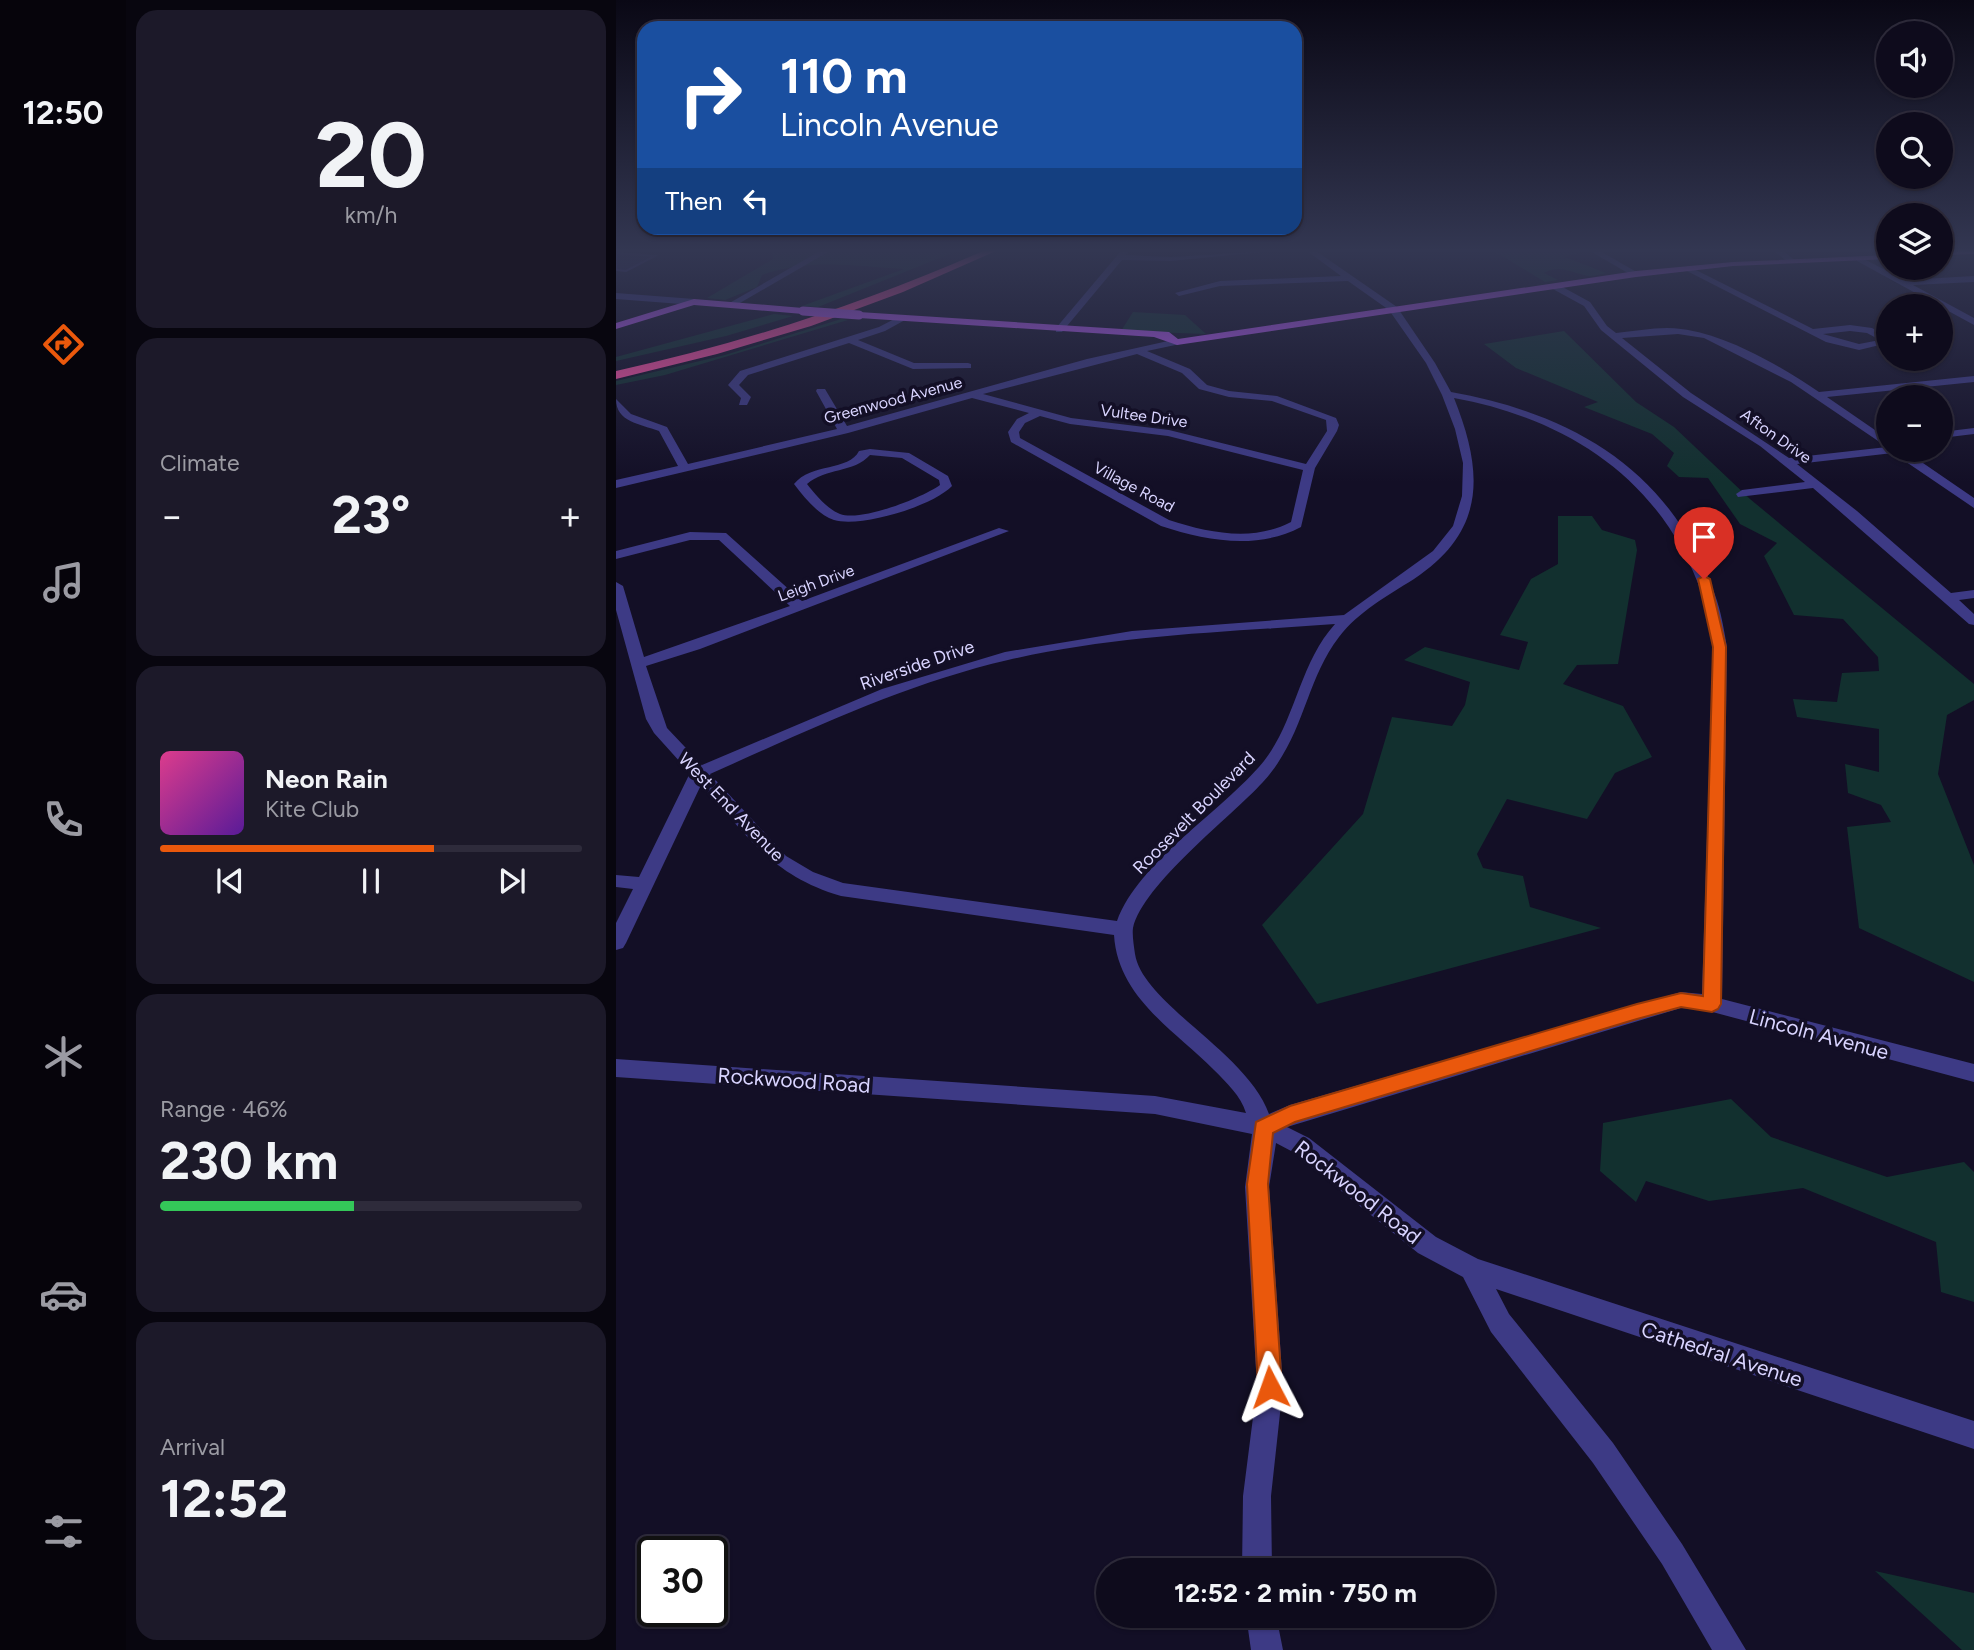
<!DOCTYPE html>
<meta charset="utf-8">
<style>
body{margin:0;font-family:Figtree,sans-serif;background:#1c1929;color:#f1f3f6;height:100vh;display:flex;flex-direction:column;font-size:26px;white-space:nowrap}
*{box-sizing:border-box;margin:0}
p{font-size:23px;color:#9b9ba3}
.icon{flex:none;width:38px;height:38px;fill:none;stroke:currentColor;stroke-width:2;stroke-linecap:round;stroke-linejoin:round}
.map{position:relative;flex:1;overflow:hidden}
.sheet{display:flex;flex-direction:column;gap:10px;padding:10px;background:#08060f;width:490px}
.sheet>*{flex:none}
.hud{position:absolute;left:21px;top:21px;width:665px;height:214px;border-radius:21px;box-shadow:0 2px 5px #0004,0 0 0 2px #2e2b3b;background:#1a4fa0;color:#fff;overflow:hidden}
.fabs{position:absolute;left:1260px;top:21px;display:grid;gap:14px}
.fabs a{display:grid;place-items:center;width:77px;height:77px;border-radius:50%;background:#0e0b1c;box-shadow:0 2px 5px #0004,0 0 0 2px #2e2b3b;font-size:35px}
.speed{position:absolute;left:21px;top:1536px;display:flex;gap:14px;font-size:35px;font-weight:700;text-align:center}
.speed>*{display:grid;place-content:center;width:91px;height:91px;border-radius:50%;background:#0e0b1c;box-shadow:0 2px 5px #0004,0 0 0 2px #2e2b3b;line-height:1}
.speed .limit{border:4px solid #111;border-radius:10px;background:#fff;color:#111}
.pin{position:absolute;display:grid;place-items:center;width:60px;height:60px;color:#fff;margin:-72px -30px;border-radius:50% 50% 50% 0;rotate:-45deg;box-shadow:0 0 7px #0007}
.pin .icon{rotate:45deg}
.me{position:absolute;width:77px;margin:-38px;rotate:356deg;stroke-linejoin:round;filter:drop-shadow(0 0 5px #0008)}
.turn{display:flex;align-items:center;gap:24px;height:147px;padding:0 28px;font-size:32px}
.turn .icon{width:91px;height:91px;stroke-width:2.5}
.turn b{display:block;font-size:49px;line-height:60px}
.then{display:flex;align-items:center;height:66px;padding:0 28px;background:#0003;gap:14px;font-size:26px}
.big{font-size:52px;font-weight:700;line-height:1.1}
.sheet .widget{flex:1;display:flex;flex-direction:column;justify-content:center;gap:10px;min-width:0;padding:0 24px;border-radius:21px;background:#1c1929}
.sheet .dial{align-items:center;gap:0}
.dial b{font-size:91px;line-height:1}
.song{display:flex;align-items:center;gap:21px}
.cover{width:84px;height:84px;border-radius:10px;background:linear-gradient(135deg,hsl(330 70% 55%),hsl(270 70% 35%))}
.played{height:7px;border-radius:4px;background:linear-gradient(90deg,#ea580c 65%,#2e2b3b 65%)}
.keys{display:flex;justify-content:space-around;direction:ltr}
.heat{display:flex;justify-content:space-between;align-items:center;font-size:38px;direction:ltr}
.charge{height:10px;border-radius:5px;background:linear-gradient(90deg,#34c759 46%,#2e2b3b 0)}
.trip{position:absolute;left:480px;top:1558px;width:399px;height:70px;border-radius:35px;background:#0e0b1c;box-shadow:0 2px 5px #0004,0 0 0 2px #2e2b3b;font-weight:700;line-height:70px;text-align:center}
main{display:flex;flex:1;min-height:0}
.menu{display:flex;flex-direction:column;width:126px;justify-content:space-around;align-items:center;background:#06040b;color:#9b9ba3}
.menu .icon{width:49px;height:49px}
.menu .selected{color:#ea580c}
.menu b{font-size:32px;color:#f1f3f6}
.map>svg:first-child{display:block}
.green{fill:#12302f}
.building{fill:#241b47;stroke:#3b2d73;stroke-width:2}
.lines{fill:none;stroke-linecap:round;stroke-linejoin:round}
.minor{fill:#3d3a85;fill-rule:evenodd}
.major{fill:#c25bff;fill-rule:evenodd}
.highway{fill:#ff4fa3;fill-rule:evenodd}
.major-bridge{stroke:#c25bff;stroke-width:9}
.route{fill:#ea580c;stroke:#983908;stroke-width:2}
.labels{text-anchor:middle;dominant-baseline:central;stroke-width:7;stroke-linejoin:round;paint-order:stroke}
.far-street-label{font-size:16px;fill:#d9d4ff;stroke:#130f26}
.street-label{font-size:18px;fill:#d9d4ff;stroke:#130f26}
.near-street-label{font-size:21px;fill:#d9d4ff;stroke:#130f26}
</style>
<main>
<nav class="menu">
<b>12:50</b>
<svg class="icon selected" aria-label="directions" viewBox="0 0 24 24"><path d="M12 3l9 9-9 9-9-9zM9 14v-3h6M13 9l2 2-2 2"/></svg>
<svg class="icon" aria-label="music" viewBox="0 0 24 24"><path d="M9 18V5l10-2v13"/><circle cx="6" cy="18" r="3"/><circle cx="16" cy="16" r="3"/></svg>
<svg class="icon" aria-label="phone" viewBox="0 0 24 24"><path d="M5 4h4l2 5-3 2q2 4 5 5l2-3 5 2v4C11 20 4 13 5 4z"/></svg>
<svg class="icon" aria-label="climate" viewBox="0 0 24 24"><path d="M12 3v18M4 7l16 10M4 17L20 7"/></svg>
<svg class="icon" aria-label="car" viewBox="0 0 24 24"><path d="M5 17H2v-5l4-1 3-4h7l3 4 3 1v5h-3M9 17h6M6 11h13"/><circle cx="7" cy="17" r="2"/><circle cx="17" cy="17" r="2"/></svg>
<svg class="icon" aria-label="filters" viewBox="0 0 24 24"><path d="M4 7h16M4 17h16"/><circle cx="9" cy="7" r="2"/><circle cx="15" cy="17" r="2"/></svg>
</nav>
<section class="sheet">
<div class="widget dial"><b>20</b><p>km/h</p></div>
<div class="widget"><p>Climate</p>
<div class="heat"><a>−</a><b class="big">23°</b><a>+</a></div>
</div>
<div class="widget">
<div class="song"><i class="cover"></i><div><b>Neon Rain</b><p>Kite Club</p></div></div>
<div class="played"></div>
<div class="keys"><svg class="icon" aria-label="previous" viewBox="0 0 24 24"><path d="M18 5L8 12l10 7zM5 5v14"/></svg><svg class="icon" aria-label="pause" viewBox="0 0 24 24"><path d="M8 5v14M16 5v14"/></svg><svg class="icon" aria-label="next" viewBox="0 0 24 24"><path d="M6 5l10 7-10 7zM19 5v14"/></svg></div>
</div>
<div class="widget"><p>Range · 46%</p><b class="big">230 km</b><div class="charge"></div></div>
<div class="widget"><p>Arrival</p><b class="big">12:52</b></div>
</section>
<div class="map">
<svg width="1358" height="1650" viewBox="0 0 1358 1650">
<rect width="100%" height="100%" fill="#130f26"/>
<path class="green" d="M156 251H341L202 307 186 306 288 269C240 266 192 258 146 275L141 287 109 300 91 298 157 259Z
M878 251H970L949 257 990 273C985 274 978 276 973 276 958 274 944 264 928 273L942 280 929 282Z
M517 312 569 315 590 334 505 331Z
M158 314 177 316 110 336 0 361V357Z
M225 319 232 320 49 375 0 385V381L109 355Z
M948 331 1020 402 1058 427 1134 499 1358 684V700L1331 715 1322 774 1358 865V982L1243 928 1231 827 1275 822 1265 805 1232 793 1229 764 1263 772V729L1181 717 1177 699 1221 702 1226 673 1263 671 1262 657 1227 619 1178 615 1148 556 1161 543 1124 524 1092 478 1063 477 1051 466 1058 453 1036 434 968 407 982 402 900 368 868 344Z
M942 516H976L986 530 1019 540 1021 550 1002 664 961 665 947 684 1007 706 1036 757 999 773 971 819 891 799 861 854 867 868 907 876 914 907 985 928 701 1004 646 925 747 814 776 717 836 726 849 705 854 682 788 660 809 647 903 670 912 642 884 635 915 579 942 564Z
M1115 1099 1155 1137 1271 1177 1348 1162 1358 1172V1302L1325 1292 1320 1242 1187 1188 1093 1201 1030 1181 1020 1202 984 1171 987 1123Z
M1259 1571 1358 1593V1650H1346Z"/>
<path class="building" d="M0 253 39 256 10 271 0 270Z"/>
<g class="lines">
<path class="minor" d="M204 251 212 252 117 307 110 305Z
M505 251H513L510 255 555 257 656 251 555 261 506 260 446 332H440V328Z
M691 251H700L781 307 819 363 835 392C958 414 1056 471 1099 595 1105 611 1108 630 1111 647L1106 999 1358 1064V1082L1089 1010 1065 1008 671 1127 693 1138 820 1237 862 1259 1358 1421V1449L880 1289 893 1314 997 1443 1066 1544 1130 1650H1096L1046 1564 977 1463 875 1332 847 1277 802 1253 677 1152 660 1143 653 1187 667 1386 655 1496 656 1570H626L627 1496 641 1386 629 1187 636 1134 539 1114 0 1077V1059L539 1096 630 1113C625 1096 610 1082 598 1070 557 1029 502 997 498 935L225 896C155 875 132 836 85 785L10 943 7 948 0 950V923L17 889 0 887V875L23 877 74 773 38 733 30 719 0 610V582L7 586 28 657 174 606 103 540H74L0 559V551L74 532 110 533 186 601 383 528 393 531 84 649 30 666 51 728 86 765 266 689 389 652 516 631 728 615 817 551 837 526 846 496 847 463 839 429 826 395 810 363 773 310 732 281 604 286 563 296 559 293 604 281 725 276ZM838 398C953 419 1046 480 1086 594 1091 611 1093 630 1097 647L1086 994 1065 992 674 1105 653 1114C631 1052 527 1004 519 954 518 946 516 935 517 928 527 884 615 817 647 782 689 736 689 681 723 637 742 612 771 596 798 579 870 531 868 473 838 398ZM719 624C683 664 680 720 648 761 607 811 523 861 501 921L227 883 197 872 170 856 94 774C191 731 288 684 392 660 499 635 610 632 719 624Z
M974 251H984L1024 274 1017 276Z
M1158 251H1167L1180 261 1173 263Z
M1244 257 1289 280 1358 276V282L1297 285 1358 318V325L1241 261Z
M1072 266 1197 329 1234 325 1256 328 1272 337V343L1243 350 1210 342 1069 270ZM1234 331 1251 333 1264 340 1243 344 1207 334Z
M935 284H941L974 302 991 326 1000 333C1021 331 1045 326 1065 329 1110 334 1166 367 1203 392L1358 376V382L1211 397 1272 439V450H1288L1358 498V508L1277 453 1181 464 1241 511 1335 593 1358 590V598L1343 600 1358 614V625L1353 624 1197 488 1122 497 1120 494 1126 490 1189 482 1144 446 1067 397 985 330 968 306 935 288ZM1062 334 1088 338 1175 382 1271 447 1173 458 1075 393 1006 338Z
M0 293 78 299 82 302 78 305 0 299Z
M286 315 291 318 289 320 269 331 242 340 298 363H352L355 364V368L297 369 233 343 132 375 123 385 135 397 131 405H123L125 398 112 385 124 371 263 327Z
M561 339 566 342 564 344 531 351 574 369 591 385 613 391 661 396 720 418 723 425 721 431 699 468 685 527C641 550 591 541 545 526L395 442 392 432 401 419 413 413 356 398 232 433 0 488V480L62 466 43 431C24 424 0 422 0 399L15 414 51 427 72 464 221 429 200 391 201 389H209L231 426 471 359ZM521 354 566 373 583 389 613 397 656 401 710 420 711 431 690 464 553 430 455 418 367 394ZM424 416 454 424 552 436 687 470 675 522C637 542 593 533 553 520L404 438 403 432 409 423Z
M1358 428V434L1325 438V432Z
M254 449 293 453 332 476 336 486C317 506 245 528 218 520 202 515 188 497 178 484 195 463 233 471 243 451ZM254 455 286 458 323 480 324 485C306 498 245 522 224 514 211 509 199 494 191 484 209 468 238 473 254 455Z
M630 1615H660L667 1650H635Z"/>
<path class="major" d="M1325 251H1358V254L1325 255Z
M1272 255V259L1117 266 1020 277 561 345 538 337 243 318 238 315 243 312 553 332 562 339 1020 271 1117 262Z
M78 299 187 308 191 311 187 314 78 305 0 329V323Z"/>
<path class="highway" d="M367 251H380L287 292 195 326 101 354 0 379V371C127 343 249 303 367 251Z"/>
<path class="major-bridge" d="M187 311 243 315"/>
</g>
<linearGradient id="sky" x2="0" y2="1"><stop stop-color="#0a0815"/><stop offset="0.52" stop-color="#333752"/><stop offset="1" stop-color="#333752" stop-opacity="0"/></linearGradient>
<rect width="1358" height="482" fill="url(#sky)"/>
<path class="route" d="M1088 576 1094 579 1110 647 1105 1004 1102 1009 1096 1012 1065 1007 1021 1019 679 1122 657 1133 652 1184 666 1387 662 1396 654 1400 645 1396 642 1387 631 1184 640 1122 674 1106 1021 1004 1065 993 1087 996 1097 647 1082 579Z"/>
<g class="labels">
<g class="far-street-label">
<text transform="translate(277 400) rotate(-15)">Greenwood Avenue</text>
<text transform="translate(528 416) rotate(8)">Vultee Drive</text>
<text transform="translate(1160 436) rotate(35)">Afton Drive</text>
<text transform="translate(518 487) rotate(28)">Village Road</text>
<text transform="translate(200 583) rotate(-20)">Leigh Drive</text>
</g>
<g class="street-label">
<text transform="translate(301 665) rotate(-19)">Riverside Drive</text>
<text transform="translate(115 807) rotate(46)">West End Avenue</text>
<text transform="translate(578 813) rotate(-45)">Roosevelt Boulevard</text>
</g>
<g class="near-street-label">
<text transform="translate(1203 1034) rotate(15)">Lincoln Avenue</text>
<text transform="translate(178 1080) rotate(4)">Rockwood Road</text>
<text transform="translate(742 1192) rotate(38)">Rockwood Road</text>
<text transform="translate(1106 1354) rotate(18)">Cathedral Avenue</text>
</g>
</g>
</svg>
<div class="fabs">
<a><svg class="icon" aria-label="sound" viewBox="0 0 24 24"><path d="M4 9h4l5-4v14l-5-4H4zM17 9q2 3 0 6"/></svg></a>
<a><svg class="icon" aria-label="search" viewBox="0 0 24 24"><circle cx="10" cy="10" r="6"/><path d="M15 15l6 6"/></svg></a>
<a><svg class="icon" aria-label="layers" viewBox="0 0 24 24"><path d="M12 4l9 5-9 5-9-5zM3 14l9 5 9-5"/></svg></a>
<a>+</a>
<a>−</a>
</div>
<div class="speed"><div class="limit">30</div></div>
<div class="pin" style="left:1088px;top:579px;background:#d93025"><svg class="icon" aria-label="arrive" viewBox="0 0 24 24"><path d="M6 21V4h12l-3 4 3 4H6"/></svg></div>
<svg class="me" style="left:654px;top:1387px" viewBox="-20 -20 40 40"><path d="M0-17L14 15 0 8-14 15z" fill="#ea580c" stroke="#fff" stroke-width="4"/></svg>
<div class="trip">12:52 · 2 min · 750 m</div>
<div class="hud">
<div class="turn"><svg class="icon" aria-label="right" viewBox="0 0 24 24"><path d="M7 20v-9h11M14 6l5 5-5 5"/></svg><div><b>110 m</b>Lincoln Avenue</div></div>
<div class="then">Then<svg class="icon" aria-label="left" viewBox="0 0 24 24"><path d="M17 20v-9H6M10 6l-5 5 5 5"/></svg></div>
</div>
</div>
</main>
